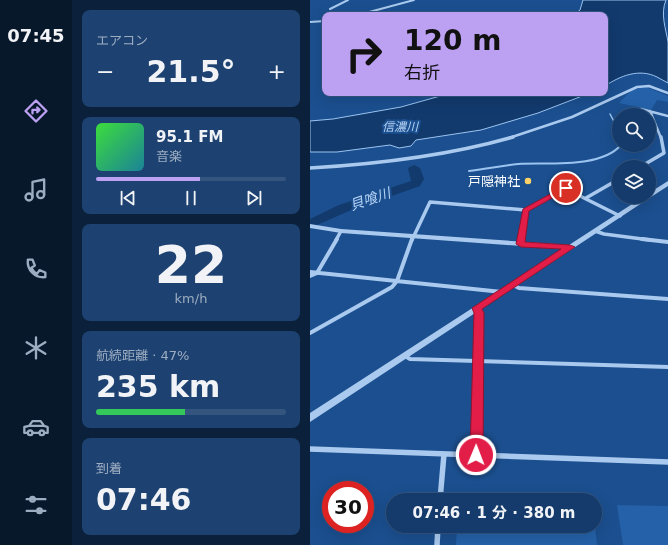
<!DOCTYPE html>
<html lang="ja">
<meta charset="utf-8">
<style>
body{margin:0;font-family:"DejaVu Sans","Noto Sans JP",sans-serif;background:#1d4271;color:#f1f3f6;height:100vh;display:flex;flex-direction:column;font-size:15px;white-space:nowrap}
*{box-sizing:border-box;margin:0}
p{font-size:13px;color:#9dadc1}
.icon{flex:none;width:22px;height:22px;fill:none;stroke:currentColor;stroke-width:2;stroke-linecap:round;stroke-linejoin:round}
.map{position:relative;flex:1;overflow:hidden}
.sheet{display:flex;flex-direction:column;gap:10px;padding:10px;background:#0b203b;width:238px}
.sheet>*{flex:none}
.guide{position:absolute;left:12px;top:12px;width:286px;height:84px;border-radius:8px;box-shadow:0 4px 16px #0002,0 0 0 1px #33557e;background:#bca0f2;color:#111;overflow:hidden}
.fabs{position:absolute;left:302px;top:108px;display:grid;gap:8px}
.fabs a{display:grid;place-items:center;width:44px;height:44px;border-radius:50%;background:#143b6b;box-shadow:0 4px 16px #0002,0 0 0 1px #33557e;font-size:20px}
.speed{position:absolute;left:12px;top:481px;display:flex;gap:8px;font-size:20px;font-weight:700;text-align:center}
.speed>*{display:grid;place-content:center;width:52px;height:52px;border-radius:50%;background:#143b6b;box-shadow:0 4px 16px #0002,0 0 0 1px #33557e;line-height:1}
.speed .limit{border:6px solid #d22;background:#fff;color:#111}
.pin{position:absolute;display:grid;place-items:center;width:34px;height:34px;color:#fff;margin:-17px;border:2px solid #fff;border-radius:50%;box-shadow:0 1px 4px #0007}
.me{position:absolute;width:44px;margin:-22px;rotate:1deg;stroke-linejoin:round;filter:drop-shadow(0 0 3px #0008)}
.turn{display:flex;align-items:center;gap:14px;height:84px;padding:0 16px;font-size:18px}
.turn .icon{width:52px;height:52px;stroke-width:2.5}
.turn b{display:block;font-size:28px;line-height:34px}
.big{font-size:30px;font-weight:700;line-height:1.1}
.sheet .tile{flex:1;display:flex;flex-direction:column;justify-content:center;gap:6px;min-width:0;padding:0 14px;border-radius:8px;background:#1d4271}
.sheet .dial{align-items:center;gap:0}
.dial b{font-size:52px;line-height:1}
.song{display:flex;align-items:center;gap:12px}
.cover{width:48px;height:48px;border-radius:6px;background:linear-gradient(135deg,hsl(120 70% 55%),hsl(190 70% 35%))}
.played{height:4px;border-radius:2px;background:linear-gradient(90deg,#bca0f2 55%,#33557e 55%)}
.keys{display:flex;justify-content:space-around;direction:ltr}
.heat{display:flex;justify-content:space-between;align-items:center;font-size:22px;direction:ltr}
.charge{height:6px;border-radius:3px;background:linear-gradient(90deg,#34c759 47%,#33557e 0)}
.trip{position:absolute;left:76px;top:493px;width:216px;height:40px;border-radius:20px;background:#143b6b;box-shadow:0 4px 16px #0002,0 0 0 1px #33557e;font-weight:700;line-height:40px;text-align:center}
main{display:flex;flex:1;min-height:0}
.dock{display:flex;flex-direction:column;width:72px;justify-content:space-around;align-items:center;background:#08182b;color:#9dadc1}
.dock .icon{width:28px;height:28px}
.dock .active{color:#bca0f2}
.dock b{font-size:18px;color:#f1f3f6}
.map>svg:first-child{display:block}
.green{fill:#2461a8}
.water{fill:#123a6d;stroke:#9cc4f0}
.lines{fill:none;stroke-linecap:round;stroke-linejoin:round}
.stream-far1{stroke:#9cc4f0;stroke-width:1.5}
.stream{stroke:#9cc4f0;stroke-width:2}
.river{fill:#123a6d;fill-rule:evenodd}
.minor-far4{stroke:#a9c9ee;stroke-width:2}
.minor-far3{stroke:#a9c9ee;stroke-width:2.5}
.minor-far2{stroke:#a9c9ee;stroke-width:3.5}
.minor-far1{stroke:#a9c9ee;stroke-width:4}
.minor{stroke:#a9c9ee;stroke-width:5.5}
.tertiary{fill:#a9c9ee;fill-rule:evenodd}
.route{fill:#e11d48;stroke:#92132f}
.poi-dot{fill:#ffd166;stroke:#1b4f8f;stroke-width:1.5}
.labels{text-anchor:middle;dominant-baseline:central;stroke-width:4;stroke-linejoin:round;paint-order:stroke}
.far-water-label{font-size:12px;font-style:italic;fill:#b5d3f5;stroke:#1b4f8f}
.poi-label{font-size:13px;fill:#fff;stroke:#1b4f8f;text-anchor:end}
.water-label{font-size:14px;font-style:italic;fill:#b5d3f5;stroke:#1b4f8f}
</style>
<main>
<nav class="dock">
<b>07:45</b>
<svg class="icon active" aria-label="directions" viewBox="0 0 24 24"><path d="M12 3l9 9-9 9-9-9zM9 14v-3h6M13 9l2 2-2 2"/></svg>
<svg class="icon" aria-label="music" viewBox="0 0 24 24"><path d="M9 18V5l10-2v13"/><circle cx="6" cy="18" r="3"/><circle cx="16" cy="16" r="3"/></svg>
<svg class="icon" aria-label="phone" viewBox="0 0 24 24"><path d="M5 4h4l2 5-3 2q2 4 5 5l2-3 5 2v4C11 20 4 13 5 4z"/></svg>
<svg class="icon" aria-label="climate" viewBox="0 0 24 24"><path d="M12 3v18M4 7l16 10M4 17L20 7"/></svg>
<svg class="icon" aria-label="car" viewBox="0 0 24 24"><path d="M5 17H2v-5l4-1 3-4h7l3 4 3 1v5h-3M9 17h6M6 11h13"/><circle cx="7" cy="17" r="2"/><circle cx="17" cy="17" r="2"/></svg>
<svg class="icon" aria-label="filters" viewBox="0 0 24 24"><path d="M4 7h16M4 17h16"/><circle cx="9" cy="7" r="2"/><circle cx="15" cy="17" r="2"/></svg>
</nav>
<section class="sheet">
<div class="tile"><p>エアコン</p>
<div class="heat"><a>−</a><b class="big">21.5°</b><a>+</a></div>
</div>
<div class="tile">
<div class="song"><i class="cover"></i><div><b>95.1 FM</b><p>音楽</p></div></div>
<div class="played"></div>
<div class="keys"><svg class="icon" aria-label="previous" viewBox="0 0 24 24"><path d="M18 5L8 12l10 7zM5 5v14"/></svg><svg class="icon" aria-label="pause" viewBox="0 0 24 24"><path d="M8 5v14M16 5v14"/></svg><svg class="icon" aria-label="next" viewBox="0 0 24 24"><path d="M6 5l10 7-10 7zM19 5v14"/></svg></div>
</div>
<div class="tile dial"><b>22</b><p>km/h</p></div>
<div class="tile"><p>航続距離 · 47%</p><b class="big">235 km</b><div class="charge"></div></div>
<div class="tile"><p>到着</p><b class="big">07:46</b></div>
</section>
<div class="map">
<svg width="358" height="545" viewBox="0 0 358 545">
<rect width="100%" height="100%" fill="#1b4f8f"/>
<path class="green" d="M336 87 358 96V102L347 100 341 110 309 103 322 90Z
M307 505 358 506V545H313Z
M147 526H285L287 545H146Z"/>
<path class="water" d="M273 0H356C350 14 356 29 358 42 358 55 358 70 358 83 354 81 351 79 347 77 329 68 310 76 295 86V15H264L270 10Z
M141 93H280L228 113 171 130 106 140 101 146 89 148 80 145 27 152H0V121L23 119 91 107Z"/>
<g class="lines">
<path class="stream-far1" d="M300 114 309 131"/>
<path class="stream" d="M159 171C175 169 191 166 208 164 237 162 290 169 311 145"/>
<path class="river" d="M104 165 110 168 114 179 110 186 39 211 0 228V219L29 205 101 181 98 168Z"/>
<path class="minor-far4" d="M20 9 38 0
M48 15 104 0
M0 22 15 21"/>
<path class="minor-far3" d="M331 109 358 116
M340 111 351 138
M199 138 262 117 327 87 339 86 358 93"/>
<path class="minor-far2" d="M330 167 354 153 351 137
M0 168C68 164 137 156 203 137
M276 198 309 179
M285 231 294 234 340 240
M26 240 31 231
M102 240 120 202 216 210 256 189 310 216
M212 240 216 210"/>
<path class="minor-far1" d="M332 239 358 242
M211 244 212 239
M0 272 192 292
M0 276 7 273 27 239
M203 285 209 288 358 299
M167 308 169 313 168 372
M0 333 82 287 87 281 102 239
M95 356 100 359 358 367"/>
<path class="minor" d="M0 449 358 462
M166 455 168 371
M130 500 134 454
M127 545 128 526"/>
<path class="tertiary" d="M358 181V186L341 197 0 422V413L254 249 31 233 0 228V224L31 229 259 245 333 197H339V193Z"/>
</g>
<path class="route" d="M253 187 260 188 219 211 215 242 260 245 265 247 172 309 174 313 173 455 171 459 166 460 162 459 160 455 164 313 162 308 251 249 211 247 206 244 213 209Z"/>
<circle class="poi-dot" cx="218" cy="181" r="4"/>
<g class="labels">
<g class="far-water-label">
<text x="90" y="127">信濃川</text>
</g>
<g class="poi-label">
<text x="210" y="181">戸隠神社</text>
</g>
<g class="water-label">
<text transform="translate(60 199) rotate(-19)">貝喰川</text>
</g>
</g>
</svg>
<div class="fabs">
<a><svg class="icon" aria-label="search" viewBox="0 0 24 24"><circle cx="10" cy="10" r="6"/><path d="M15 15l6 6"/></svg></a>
<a><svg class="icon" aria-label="layers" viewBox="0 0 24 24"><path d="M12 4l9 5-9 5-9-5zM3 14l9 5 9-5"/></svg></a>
</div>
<div class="speed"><div class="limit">30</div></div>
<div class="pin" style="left:256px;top:188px;background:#d93025"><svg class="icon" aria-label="arrive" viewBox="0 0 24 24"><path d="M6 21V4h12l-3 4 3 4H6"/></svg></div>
<svg class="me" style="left:166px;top:455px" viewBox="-20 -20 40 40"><circle r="17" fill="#e11d48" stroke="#fff" stroke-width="3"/><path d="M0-11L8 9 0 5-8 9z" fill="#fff"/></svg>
<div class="trip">07:46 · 1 分 · 380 m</div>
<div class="guide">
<div class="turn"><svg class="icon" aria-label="right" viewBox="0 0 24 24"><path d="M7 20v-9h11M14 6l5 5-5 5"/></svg><div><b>120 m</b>右折</div></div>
</div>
</div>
</main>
